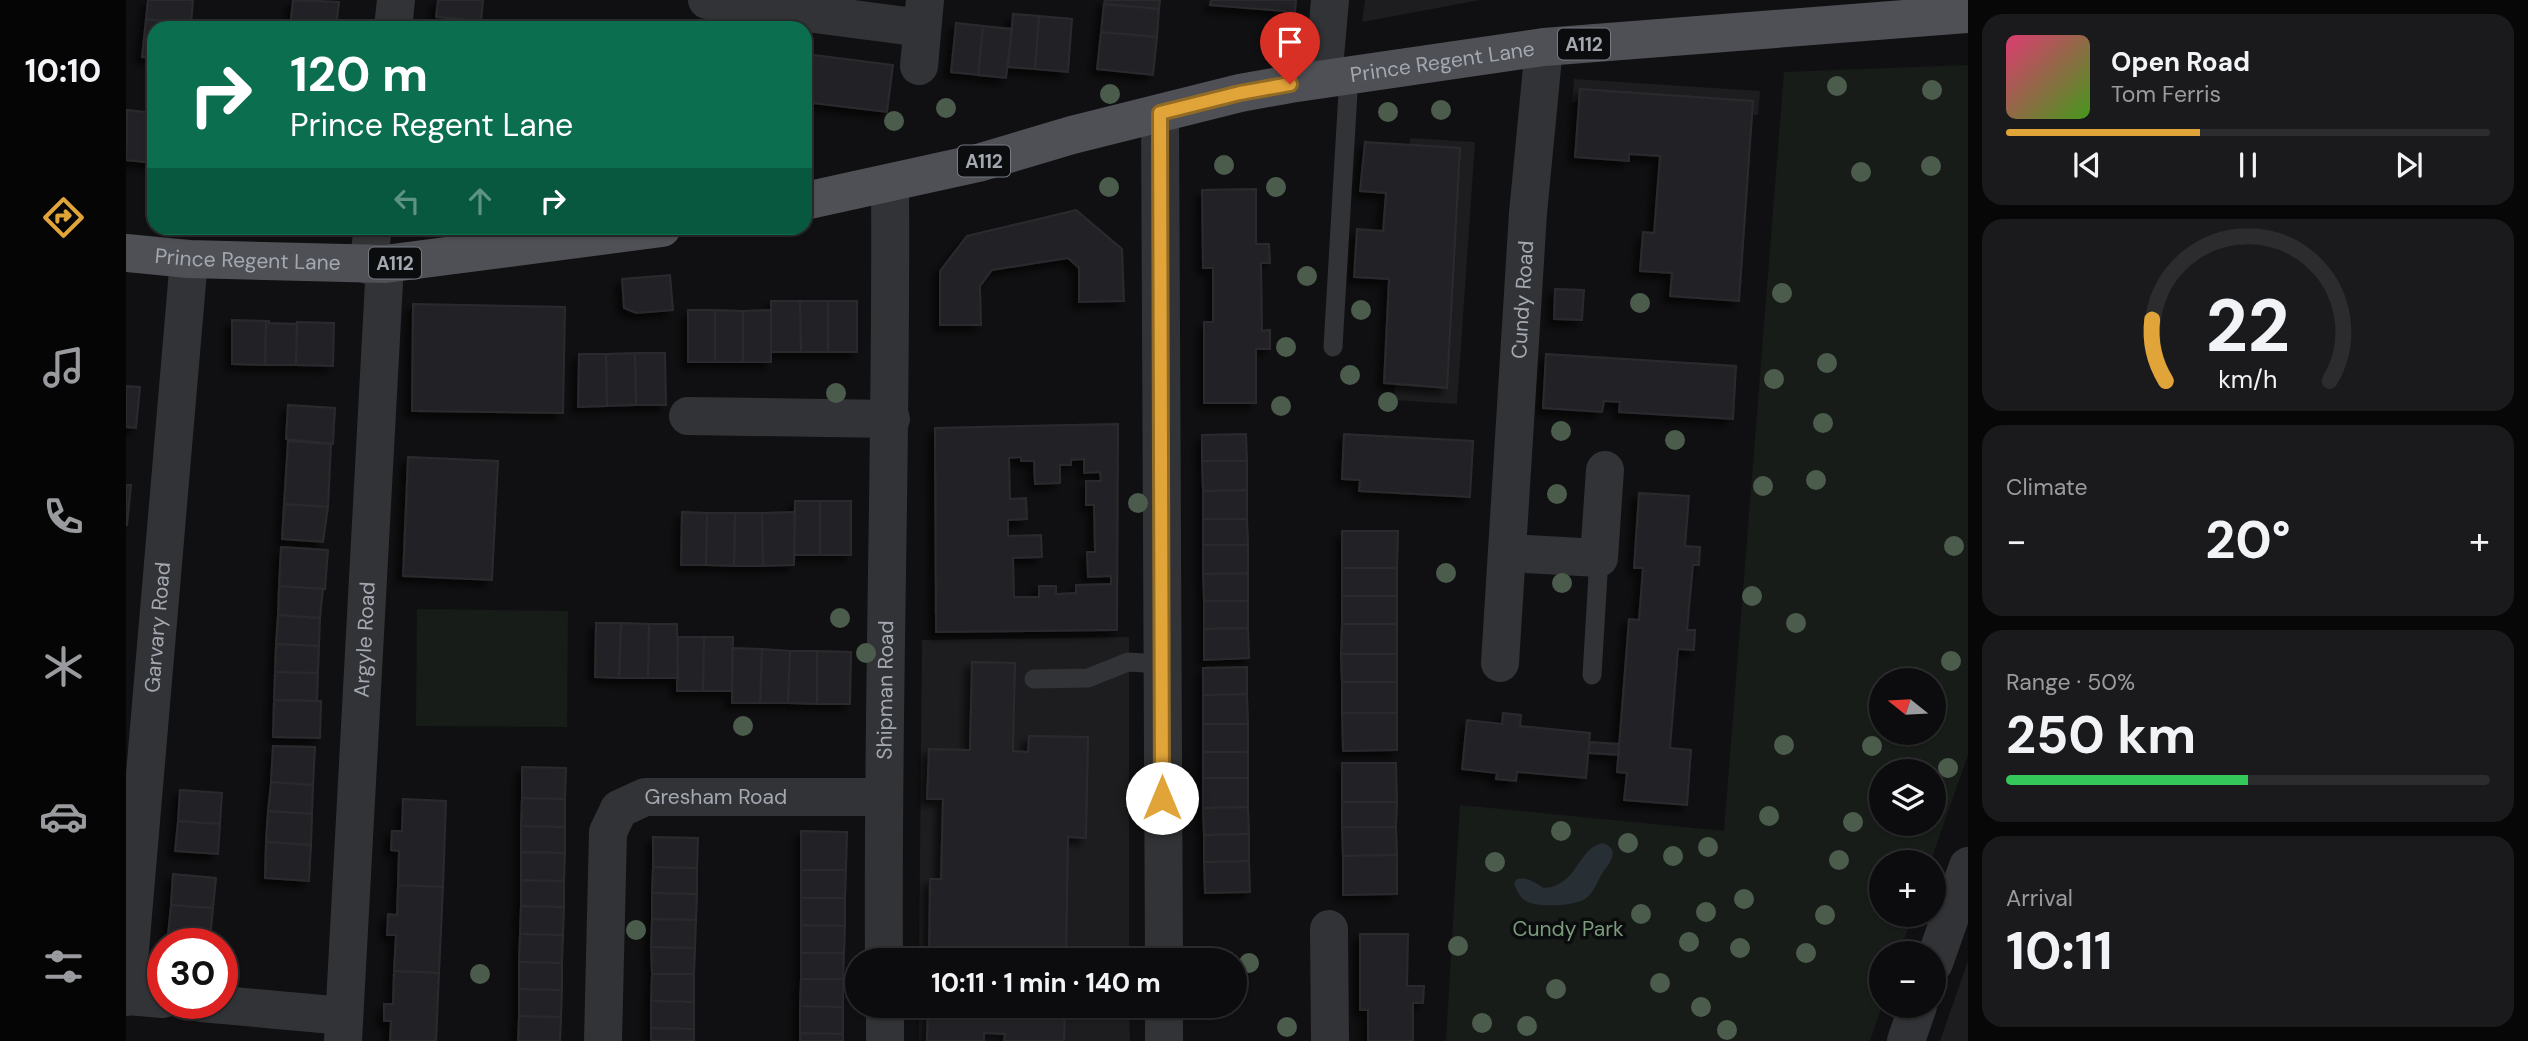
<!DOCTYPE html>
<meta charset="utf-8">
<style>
body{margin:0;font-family:"DM Sans",sans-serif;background:#1a1a1c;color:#f1f3f6;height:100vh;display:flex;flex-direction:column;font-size:26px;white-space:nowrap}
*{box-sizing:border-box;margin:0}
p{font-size:23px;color:#9a9b9e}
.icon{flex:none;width:38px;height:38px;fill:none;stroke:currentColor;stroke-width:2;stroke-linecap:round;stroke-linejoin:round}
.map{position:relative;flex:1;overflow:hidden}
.side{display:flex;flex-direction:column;gap:14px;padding:14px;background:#070708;width:560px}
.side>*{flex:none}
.banner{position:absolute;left:21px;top:21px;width:665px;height:214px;border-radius:21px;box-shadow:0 2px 5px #0004,0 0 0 2px #2c2c2e;background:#0b6e4f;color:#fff;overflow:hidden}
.needle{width:46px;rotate:288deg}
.fabs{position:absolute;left:1743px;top:668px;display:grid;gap:14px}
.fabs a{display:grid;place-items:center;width:77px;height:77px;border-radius:50%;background:#0c0c0e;box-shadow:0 2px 5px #0004,0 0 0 2px #2c2c2e;font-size:35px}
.speed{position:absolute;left:21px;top:928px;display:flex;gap:14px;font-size:35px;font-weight:700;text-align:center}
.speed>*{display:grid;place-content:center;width:91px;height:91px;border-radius:50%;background:#0c0c0e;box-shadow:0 2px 5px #0004,0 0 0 2px #2c2c2e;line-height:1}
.speed .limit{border:10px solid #d22;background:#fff;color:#111}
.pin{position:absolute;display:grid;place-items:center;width:60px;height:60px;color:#fff;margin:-72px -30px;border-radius:50% 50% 50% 0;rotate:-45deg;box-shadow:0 0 7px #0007}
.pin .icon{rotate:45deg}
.me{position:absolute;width:77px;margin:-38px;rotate:0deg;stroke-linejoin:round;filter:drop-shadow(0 0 5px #0008)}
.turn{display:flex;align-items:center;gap:24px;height:147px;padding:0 28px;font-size:32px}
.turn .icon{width:91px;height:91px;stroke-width:2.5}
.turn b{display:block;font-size:49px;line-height:60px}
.lanes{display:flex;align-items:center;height:66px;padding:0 28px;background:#0003;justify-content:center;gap:35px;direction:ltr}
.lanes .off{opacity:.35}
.big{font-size:52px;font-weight:700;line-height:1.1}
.side .tile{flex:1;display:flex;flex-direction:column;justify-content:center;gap:10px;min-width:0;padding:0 24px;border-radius:21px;background:#1a1a1c}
.side .dial{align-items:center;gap:0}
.dial svg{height:182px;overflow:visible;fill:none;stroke:#2c2c2e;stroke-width:7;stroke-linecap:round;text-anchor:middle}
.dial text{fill:#f1f3f6;stroke:none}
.song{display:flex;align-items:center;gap:21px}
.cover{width:84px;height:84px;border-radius:10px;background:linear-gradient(135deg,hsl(340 70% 55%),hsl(100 70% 35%))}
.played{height:7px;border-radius:4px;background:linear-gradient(90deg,#e1a439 40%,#2c2c2e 40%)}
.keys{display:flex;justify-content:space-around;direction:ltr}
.heat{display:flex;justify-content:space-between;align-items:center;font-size:38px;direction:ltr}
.charge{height:10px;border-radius:5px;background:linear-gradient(90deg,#34c759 50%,#2c2c2e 0)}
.trip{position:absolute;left:719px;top:948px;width:402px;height:70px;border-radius:35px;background:#0c0c0e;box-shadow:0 2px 5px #0004,0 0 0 2px #2c2c2e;font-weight:700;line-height:70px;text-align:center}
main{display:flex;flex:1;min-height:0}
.dock{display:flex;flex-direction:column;width:126px;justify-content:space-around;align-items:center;background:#050506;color:#9a9b9e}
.dock .icon{width:49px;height:49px}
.dock .active{color:#e1a439}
.dock b{font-size:32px;color:#f1f3f6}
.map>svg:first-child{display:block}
.built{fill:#1d1d1f}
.green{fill:#171c18;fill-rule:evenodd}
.water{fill:#282f34}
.building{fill:#232426;stroke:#2b2b2e;stroke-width:2;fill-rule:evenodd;filter:url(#shadow)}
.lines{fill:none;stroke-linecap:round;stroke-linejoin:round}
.service{stroke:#323336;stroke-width:19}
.minor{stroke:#323336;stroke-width:38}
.tertiary{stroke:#323336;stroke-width:38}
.primary{stroke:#4e5055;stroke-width:38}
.tree{fill:#4b5c4c}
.route-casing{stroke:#926b25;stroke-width:18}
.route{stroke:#e1a439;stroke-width:12}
.labels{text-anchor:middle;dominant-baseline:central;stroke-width:7;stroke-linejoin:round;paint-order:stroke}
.shield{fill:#0b0c0d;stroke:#757980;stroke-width:2}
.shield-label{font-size:19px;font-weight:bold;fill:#a3a8b1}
.street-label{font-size:21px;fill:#a3a8b1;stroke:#0b0c0d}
.park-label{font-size:21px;fill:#7b9b7c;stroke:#0b0c0d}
</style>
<main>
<nav class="dock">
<b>10:10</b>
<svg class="icon active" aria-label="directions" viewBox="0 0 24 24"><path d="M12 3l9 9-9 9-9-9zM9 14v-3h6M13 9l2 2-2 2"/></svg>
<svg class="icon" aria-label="music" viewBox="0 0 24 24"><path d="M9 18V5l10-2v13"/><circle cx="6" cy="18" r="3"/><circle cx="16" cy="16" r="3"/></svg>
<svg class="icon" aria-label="phone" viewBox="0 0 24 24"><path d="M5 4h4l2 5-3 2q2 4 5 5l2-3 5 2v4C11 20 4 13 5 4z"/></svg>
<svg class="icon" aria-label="climate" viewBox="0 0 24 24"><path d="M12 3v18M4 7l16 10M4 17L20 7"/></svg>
<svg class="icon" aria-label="car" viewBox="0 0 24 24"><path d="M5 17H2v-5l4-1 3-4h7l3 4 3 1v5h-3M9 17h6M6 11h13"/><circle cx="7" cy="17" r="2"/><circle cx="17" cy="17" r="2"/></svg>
<svg class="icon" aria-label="filters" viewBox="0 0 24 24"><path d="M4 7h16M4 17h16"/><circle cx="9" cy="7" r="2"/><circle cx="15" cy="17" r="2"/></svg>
</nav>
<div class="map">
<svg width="1842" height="1041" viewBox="0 0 1842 1041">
<defs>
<filter id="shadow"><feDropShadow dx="-6" dy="6" stdDeviation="3.5" flood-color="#0009"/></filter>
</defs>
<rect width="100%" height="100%" fill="#101012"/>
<path class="built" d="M1239 0H1354L1236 22Z
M1448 79 1634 91 1632 115 1446 102Z
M1284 138 1349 142 1331 404 1268 400Z
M1003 637V961H793L796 640Z
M1842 961V1041H1814Z
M793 1006H1003L1004 1041H793Z"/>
<path class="green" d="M1842 65V755L1804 863H1755V915H1787L1773 954H1755L1756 1006 1744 1041H1320L1334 805 1598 831 1658 72ZM1755 681H1808V733H1755ZM1755 772H1808V824H1755Z
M291 609 442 611 441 727 290 726Z"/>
<path class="water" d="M1477 843C1494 849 1485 862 1477 872 1471 882 1468 893 1459 899 1448 906 1411 908 1400 901 1394 898 1390 890 1388 883L1391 879C1402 877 1408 882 1418 888 1452 886 1451 848 1477 843Z"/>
<path class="building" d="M22 0H67L65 24 20 19Z
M167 0 213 2 210 28H164Z
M312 0H357L355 21 310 17Z
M979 0H1034L1033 9 978 4Z
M1085 0H1170L1169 12 1084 5Z
M978 4 1033 9 1031 37 975 32Z
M887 14 913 16 909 69 882 67Z
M913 16 946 19 942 72 909 69Z
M20 19 65 24 64 28H28V58L16 57Z
M830 23 857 26 852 75 825 72Z
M857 26 886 29 880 78 852 75Z
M975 32 1031 37 1027 75 971 69Z
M680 54 767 65 761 112 679 102Z
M1454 89 1627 101 1613 301 1544 296 1546 273 1514 271 1517 232 1528 233 1534 156 1503 154V161L1449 157Z
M1 110 28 113V163L0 160Z
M1239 142 1334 148 1321 388 1258 383 1263 279 1228 277 1231 229 1257 231 1260 193 1234 191Z
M1130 189V244H1143L1144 263H1135L1136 331 1144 330V349H1130V403H1078V322H1087V268H1077L1076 190Z
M950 210 996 249 998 301 953 302V268L942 258 866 270 854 286 855 325H814V271L841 236Z
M544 275 547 310 510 313 498 308 496 279Z
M1429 289 1458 290 1456 320 1428 319Z
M645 301H674L675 352H645Z
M674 301H702V352H675Z
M702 301H731V352H702Z
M287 304 439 307 437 413 286 411Z
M562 310H589V362H562Z
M589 310 617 311V362H589Z
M645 310V362H617V311Z
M106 320 140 321 139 365 106 364Z
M140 321H143V323L171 324 170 365H139Z
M171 322 208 323 207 366 170 365Z
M509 353H539L540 405H510Z
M509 353 510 405 481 406 480 354Z
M453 354H480L481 406 452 407Z
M1420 354 1610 366 1607 419 1493 412 1494 402 1478 401 1476 412 1417 408Z
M0 386 14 387 10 428 0 427Z
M162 405 209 408 207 444 160 439Z
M992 424 991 630 810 632 809 428ZM895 457V461H908L909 484 934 483V465H945V460L958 459V473L974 472 975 481H960V505H968L969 552H961L962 577 985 576V584L950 585V593L930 594V586H913V597H888L887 558 916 557 915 535 882 536V520L901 519 900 498 884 499 883 458Z
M1120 434 1121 461H1076V435Z
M1218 434 1347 441 1344 497 1233 491 1234 480 1216 479Z
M162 441 205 444 202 507 158 504Z
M282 457 372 461 366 580 277 576Z
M1076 461H1121V490L1077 491Z
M0 485H5L1 525H0Z
M1121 490V519H1077V491Z
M1513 493 1563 496 1559 546 1574 547 1573 565H1567L1561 630H1569L1568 650 1552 649 1544 748 1565 750 1561 805 1498 800 1501 773 1491 772 1503 619 1513 620 1517 568H1508Z
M669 501H694V555H668Z
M694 501H725V555H694Z
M158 504 202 507 197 542 156 539Z
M556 512 581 513 580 565H555Z
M669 512 668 565 637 566 636 513Z
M581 513H609L608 566 580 565Z
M609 513H636L637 566H608Z
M1077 519H1121L1122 545H1077Z
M1216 531H1272L1271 568H1216Z
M1077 545H1122V573L1077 574Z
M155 547 202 550 199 589 153 586Z
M1216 568H1271V596H1216Z
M1122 573V601H1078L1077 574Z
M153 586 197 589 194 618 152 615Z
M1216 596H1271V624H1216Z
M1078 601H1122V628L1078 629Z
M152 615 194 618 193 646 150 644Z
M470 623H495L493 678 469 677Z
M495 623 523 624 522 678H493Z
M523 624H551L552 678H522Z
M1216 624H1271V654H1215Z
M1122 628 1123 658 1078 660V629Z
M552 637H578L577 691H551Z
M578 637H607L606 691H577Z
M150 644 193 646 192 673 149 672Z
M606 648 636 649 634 703H606Z
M636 649 664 651 662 703H634Z
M664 651H691V704L662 703Z
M691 651 725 652 724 704H691Z
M1215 654H1271V682H1216Z
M846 662 889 663 887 751 902 752 903 736 962 737 960 838 942 837 940 961H803L804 879H815L817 799H801L803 749 844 750Z
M1121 667V694L1077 695V668Z
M149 672 192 673 191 701 148 700Z
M1216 682H1271V713H1216Z
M1121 694 1122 724H1077V695Z
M148 700 195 701 194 738 147 737Z
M1216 713H1271V750L1217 751Z
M1377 713 1395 715 1394 726 1464 733 1460 778 1391 772 1390 781 1370 779 1371 773 1336 769 1341 720 1376 724Z
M1077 724H1122V752H1077Z
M1464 742 1493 744V755L1462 753Z
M147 746 189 747 187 785 145 782Z
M1077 752H1122V778H1077Z
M1216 763H1270L1271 802H1216Z
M396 767 440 768 439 799 396 798Z
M1077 778H1122V807L1077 808Z
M145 782 187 785 186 814 142 811Z
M54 790 96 793 94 824 52 821Z
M396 798 439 799V827L395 826Z
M277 799 320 801 317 887 272 885 273 851 265 850 266 831H276Z
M1216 802H1271L1270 827H1216Z
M1122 807 1123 834 1078 835 1077 808Z
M142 811 186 814 185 845 140 842Z
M52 821 94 824 92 854 49 851Z
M395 826 439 827V853L395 852Z
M1216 827H1270L1271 855 1217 856Z
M675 831 721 832 720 870H675Z
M1123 834V861L1078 862V835Z
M527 837 572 838 571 868 527 867Z
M140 842 185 845 183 881 139 878Z
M395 852 439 853 438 881 395 880Z
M1271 855V894L1217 895V856Z
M1123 861 1124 892 1079 893 1078 862Z
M527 867 571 868V894L526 893Z
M675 870H720L719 898H675Z
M47 874 90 878 87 908 45 905Z
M395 880 438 881V907L395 906Z
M272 885 317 887 313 973 268 971 270 935H261L262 914 271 915Z
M526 893 571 894 570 920 526 919Z
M675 898H719V926L675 925Z
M45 905 87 908 84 939 42 935Z
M395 906 438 907 437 935 394 934Z
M526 919 570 920 569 948 525 947Z
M675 925 719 926 718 953H675Z
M394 934 437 935 436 963 393 962Z
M1234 934H1282L1281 986H1298L1297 1003H1287V1041H1242V1010H1234Z
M525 947 569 948 568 974H526Z
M675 953H718L717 979H675Z
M393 962 436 963V990L393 989Z
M268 971 313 973 310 1041H264L265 1021H258V1004H267Z
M526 974H568V1002L525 1001Z
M675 979H717V1007L674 1006Z
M393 989 436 990 435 1017 393 1016Z
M525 1001 568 1002V1029L525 1028Z
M674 1006 717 1007V1034L674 1033Z
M802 1006H939L938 1041H878L879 1034 858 1033V1041H801Z
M393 1016 435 1017 434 1041H392Z
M525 1028 568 1029V1041H525Z
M674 1033 717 1034V1041H674Z"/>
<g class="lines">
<path class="service" d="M1207 347 1223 75
M1466 675 1473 558
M908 679 962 678 1002 662 1035 664"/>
<g class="minor">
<path d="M581 0 796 28"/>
<path d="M267 28 270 0"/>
<path d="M793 66 799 0"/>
<path d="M1197 79 1204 0"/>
<path d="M1034 113 1038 961"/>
<path d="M242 265 247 228"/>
<path d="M562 416 765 419"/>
<path d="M1382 553 1473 558 1479 470"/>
<path id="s1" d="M1374 663 1402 213 1418 47"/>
<path d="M1203 929 1204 1041"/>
<path id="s2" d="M758 961C756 702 766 442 764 183"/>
<path d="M0 996 37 999"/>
<path id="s3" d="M0 997 63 259"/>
<path d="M75 1003 218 1016"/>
<path d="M759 1006V1041"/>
<path d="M1038 1006V1041"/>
<path id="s4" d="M217 1041 259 264"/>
<path id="s5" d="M477 1041 482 832 493 809 519 797H757"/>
</g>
<path class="tertiary" d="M1808 963 1842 866
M1780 1041 1792 1006"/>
<g class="primary">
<path id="s6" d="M679 201 852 163 946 135 1114 93 1164 84 1418 47 1842 14"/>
<path id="s7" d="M0 253 63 259 259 264 536 228"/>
</g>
</g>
<g class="tree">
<circle cx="1711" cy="86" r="10"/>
<circle cx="1806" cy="90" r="10"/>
<circle cx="984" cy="94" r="10"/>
<circle cx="820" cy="108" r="10"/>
<circle cx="1315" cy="110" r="10"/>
<circle cx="1262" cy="112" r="10"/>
<circle cx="768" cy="121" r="10"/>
<circle cx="1098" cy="165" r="10"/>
<circle cx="1805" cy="166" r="10"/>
<circle cx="1735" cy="172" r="10"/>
<circle cx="983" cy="187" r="10"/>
<circle cx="1150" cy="187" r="10"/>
<circle cx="1181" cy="276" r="10"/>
<circle cx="1656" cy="293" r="10"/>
<circle cx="1514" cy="303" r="10"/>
<circle cx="1235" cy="310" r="10"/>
<circle cx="1160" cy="347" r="10"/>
<circle cx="1701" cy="363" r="10"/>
<circle cx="1224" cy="375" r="10"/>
<circle cx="1648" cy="379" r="10"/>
<circle cx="710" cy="393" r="10"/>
<circle cx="1262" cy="402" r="10"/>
<circle cx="1155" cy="406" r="10"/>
<circle cx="1697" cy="423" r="10"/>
<circle cx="1435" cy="431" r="10"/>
<circle cx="1549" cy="440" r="10"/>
<circle cx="1690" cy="480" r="10"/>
<circle cx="1637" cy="486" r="10"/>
<circle cx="1431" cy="494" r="10"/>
<circle cx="1012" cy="503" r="10"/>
<circle cx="1828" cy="546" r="10"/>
<circle cx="1320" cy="573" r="10"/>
<circle cx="1436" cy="583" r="10"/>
<circle cx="1626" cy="596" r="10"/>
<circle cx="714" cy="618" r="10"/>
<circle cx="1670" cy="623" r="10"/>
<circle cx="740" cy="653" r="10"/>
<circle cx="1825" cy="661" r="10"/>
<circle cx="617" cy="726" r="10"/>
<circle cx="1658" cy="745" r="10"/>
<circle cx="1746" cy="746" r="10"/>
<circle cx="1822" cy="768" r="10"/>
<circle cx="1643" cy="816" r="10"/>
<circle cx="1727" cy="822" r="10"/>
<circle cx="1435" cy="831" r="10"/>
<circle cx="1502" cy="843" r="10"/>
<circle cx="1582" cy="847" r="10"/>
<circle cx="1547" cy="856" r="10"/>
<circle cx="1713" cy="860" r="10"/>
<circle cx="1369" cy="862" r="10"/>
<circle cx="1618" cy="899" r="10"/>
<circle cx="1580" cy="912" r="10"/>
<circle cx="1515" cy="914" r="10"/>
<circle cx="1699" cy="915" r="10"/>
<circle cx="510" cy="930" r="10"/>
<circle cx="1563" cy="942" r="10"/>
<circle cx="1332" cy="946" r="10"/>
<circle cx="1614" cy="948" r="10"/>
<circle cx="1680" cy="953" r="10"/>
<circle cx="1123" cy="963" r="10"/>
<circle cx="354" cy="974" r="10"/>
<circle cx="1534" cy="983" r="10"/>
<circle cx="1430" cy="989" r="10"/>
<circle cx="1575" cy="1007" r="10"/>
<circle cx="1356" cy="1023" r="10"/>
<circle cx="1401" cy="1026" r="10"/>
<circle cx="1161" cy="1027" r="10"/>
<circle cx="1601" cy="1030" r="10"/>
</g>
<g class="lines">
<defs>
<path id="route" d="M1036 798 1034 113 1114 93 1164 84"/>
</defs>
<use href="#route" class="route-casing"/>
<use href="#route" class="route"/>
</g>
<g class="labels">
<g class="shield">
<rect x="1432" y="28.5" width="52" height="31" rx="5"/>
<rect x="832" y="145.5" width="52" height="31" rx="5"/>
<rect x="243" y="247.5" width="52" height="31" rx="5"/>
</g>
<g class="shield-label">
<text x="1458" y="44">A112</text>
<text x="858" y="161">A112</text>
<text x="269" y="263">A112</text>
</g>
<g class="street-label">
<text stroke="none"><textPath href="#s6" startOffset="653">Prince Regent Lane</textPath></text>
<text stroke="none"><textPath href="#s7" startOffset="122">Prince Regent Lane</textPath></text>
<text stroke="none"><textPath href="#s1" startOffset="364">Cundy Road</textPath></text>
<text stroke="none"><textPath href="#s3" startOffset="371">Garvary Road</textPath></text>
<text stroke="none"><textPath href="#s4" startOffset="402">Argyle Road</textPath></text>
<text stroke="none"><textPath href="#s2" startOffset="271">Shipman Road</textPath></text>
<text stroke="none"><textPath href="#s5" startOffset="334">Gresham Road</textPath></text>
</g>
<g class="park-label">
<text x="1442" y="929">Cundy Park</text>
</g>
</g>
</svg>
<div class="fabs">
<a><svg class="needle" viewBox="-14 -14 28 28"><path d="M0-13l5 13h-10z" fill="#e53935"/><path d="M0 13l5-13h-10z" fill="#9a9b9e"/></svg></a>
<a><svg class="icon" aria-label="layers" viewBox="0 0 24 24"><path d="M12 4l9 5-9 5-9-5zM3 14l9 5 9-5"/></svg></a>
<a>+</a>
<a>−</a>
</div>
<div class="speed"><div class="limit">30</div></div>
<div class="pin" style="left:1164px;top:84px;background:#d93025"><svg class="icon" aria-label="arrive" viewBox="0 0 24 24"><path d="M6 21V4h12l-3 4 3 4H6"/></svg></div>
<svg class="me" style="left:1036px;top:798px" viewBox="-20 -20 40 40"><circle r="19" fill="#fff"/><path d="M0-13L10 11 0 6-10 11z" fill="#e1a439"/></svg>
<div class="trip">10:11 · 1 min · 140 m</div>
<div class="banner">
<div class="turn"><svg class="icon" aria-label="right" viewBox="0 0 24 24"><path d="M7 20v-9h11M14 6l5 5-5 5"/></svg><div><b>120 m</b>Prince Regent Lane</div></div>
<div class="lanes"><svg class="icon off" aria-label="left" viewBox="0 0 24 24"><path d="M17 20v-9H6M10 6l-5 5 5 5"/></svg><svg class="icon off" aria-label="ahead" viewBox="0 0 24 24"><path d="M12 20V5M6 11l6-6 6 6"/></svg><svg class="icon" aria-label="right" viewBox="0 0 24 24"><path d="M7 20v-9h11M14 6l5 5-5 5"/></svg></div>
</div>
</div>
<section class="side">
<div class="tile">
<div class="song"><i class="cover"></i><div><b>Open Road</b><p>Tom Ferris</p></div></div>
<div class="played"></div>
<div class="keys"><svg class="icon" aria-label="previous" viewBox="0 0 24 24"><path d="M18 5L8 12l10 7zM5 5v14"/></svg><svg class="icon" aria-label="pause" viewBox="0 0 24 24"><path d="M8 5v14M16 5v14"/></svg><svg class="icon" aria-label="next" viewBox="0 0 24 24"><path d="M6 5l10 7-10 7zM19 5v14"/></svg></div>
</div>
<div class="tile dial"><svg viewBox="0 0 100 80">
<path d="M14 69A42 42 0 1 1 86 69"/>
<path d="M14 69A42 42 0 0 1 8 42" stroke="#e1a439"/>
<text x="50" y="56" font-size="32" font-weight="700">22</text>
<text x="50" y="72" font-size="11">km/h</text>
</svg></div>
<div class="tile"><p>Climate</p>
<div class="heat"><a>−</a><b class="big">20°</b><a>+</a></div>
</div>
<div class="tile"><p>Range · 50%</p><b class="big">250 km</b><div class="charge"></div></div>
<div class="tile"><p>Arrival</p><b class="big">10:11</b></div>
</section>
</main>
